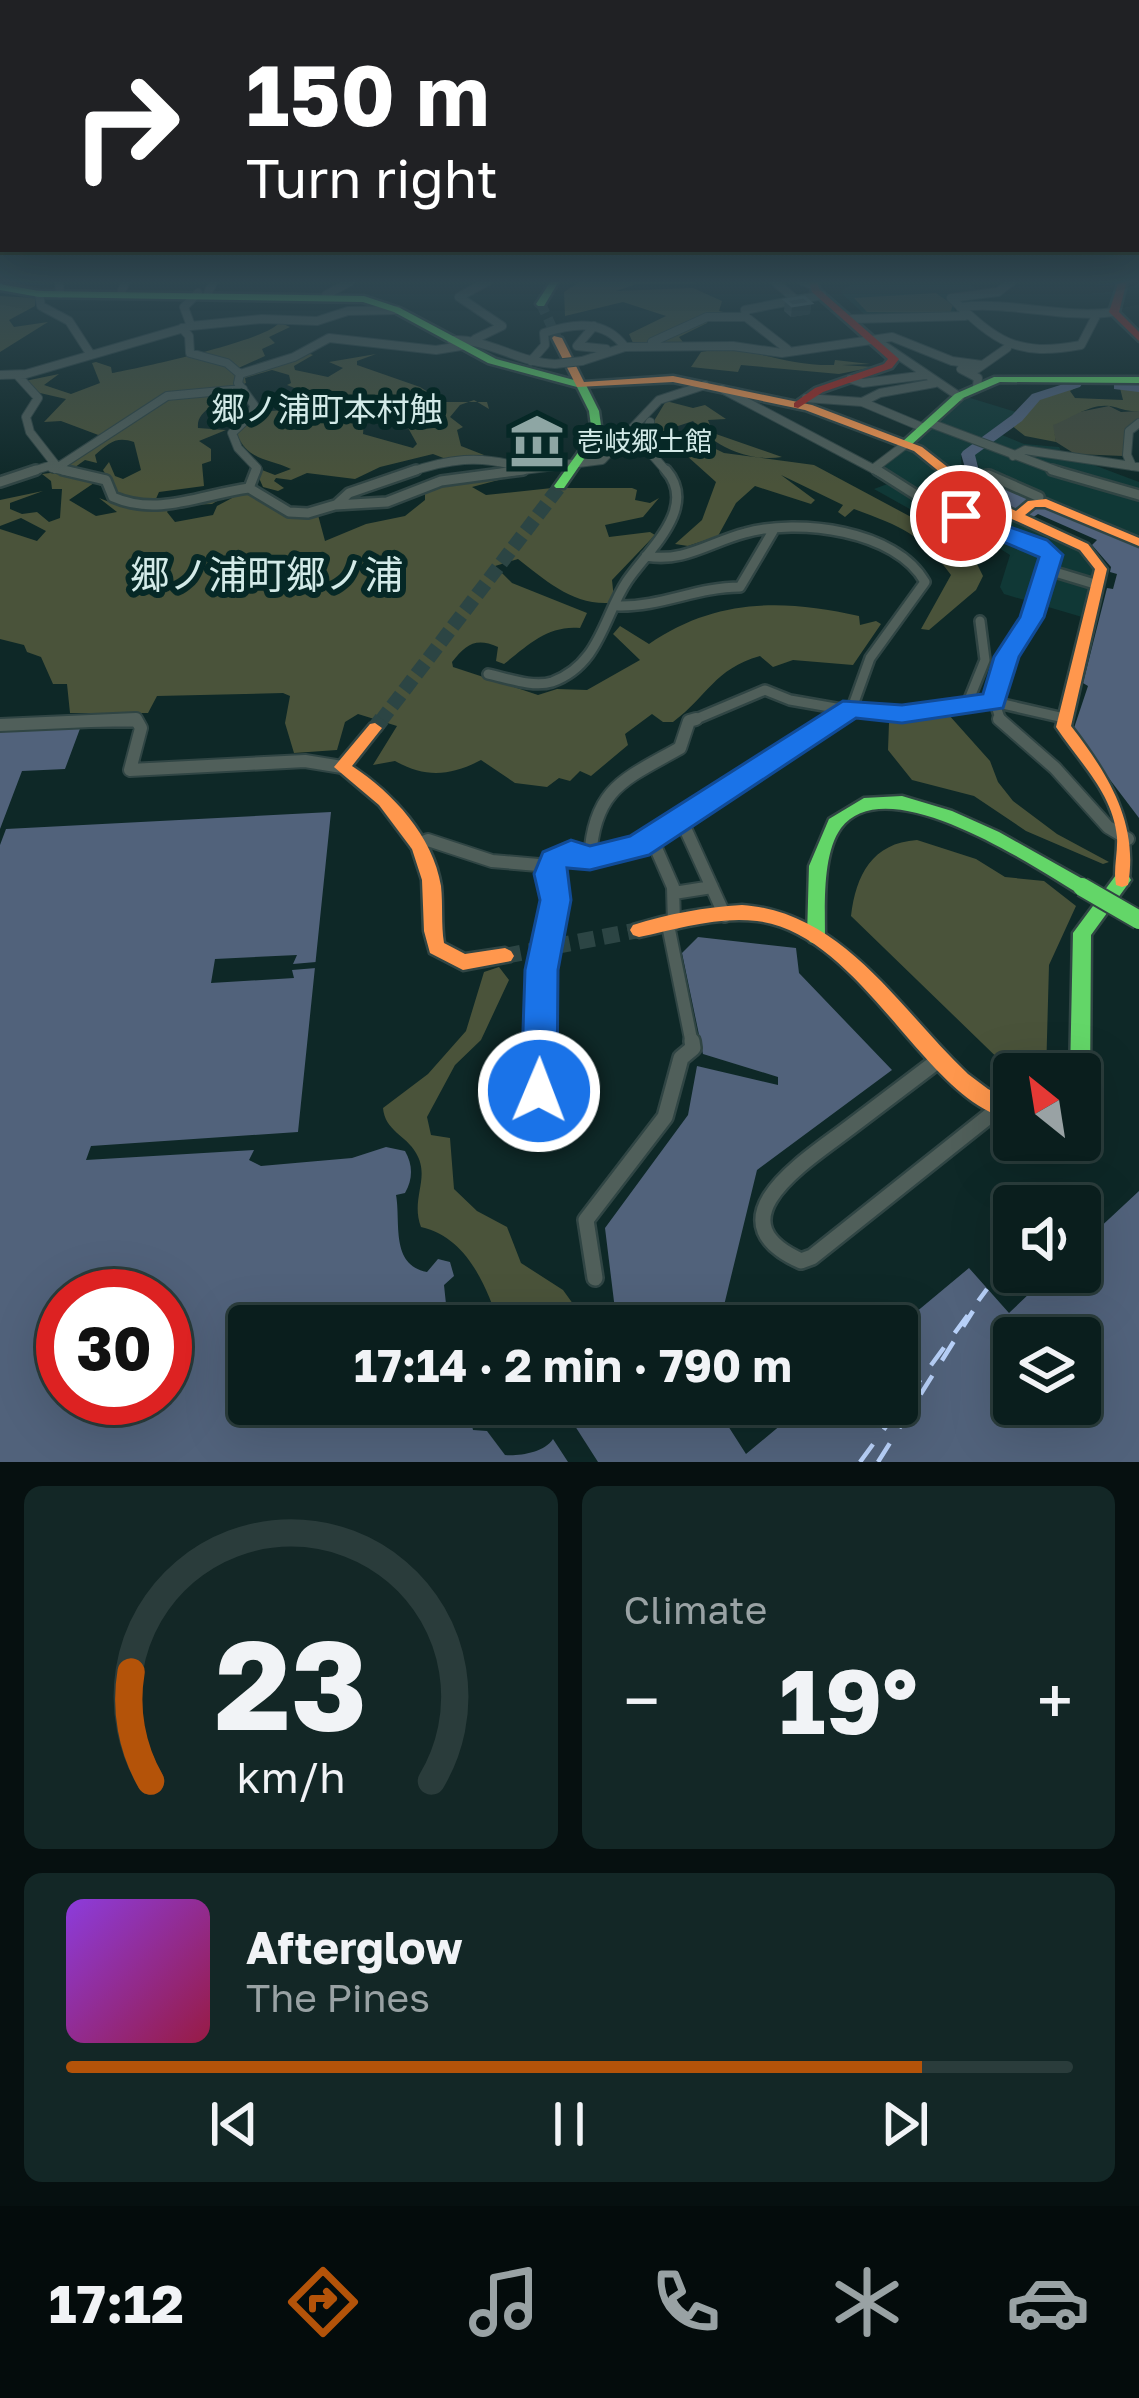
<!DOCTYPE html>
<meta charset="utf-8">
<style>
body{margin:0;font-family:"Golos Text","Noto Sans JP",sans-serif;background:#132726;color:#f1f3f6;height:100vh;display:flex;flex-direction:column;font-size:45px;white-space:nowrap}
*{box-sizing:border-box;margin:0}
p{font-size:39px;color:#99a2a4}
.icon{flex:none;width:66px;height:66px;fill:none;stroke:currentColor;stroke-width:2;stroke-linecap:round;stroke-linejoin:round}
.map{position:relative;height:1462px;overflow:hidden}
.details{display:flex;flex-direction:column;gap:24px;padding:24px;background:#061010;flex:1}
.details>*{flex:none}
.top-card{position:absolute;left:0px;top:0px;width:1140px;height:252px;box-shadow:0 12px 48px #0002,0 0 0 3px #2a3c3b;background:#202124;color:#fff;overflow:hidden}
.needle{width:78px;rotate:330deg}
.tools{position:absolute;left:993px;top:1053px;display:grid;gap:24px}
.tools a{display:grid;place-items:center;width:108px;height:108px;border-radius:12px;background:#0a1e1d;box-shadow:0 12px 48px #0002,0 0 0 3px #2a3c3b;font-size:60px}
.speed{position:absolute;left:36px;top:1269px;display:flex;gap:24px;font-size:60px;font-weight:700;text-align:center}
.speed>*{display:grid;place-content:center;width:156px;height:156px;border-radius:50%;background:#0a1e1d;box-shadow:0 12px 48px #0002,0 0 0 3px #2a3c3b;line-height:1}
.speed .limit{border:18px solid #d22;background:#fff;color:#111}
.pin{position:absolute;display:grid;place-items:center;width:102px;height:102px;color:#fff;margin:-51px;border:6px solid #fff;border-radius:50%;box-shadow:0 3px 12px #0007}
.me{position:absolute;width:132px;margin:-66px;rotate:1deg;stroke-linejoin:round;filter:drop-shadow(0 0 9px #0008)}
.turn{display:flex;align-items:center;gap:42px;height:252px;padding:0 48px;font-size:54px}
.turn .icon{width:156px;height:156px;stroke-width:2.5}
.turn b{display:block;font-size:84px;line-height:102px}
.big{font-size:90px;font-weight:700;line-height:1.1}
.details .widget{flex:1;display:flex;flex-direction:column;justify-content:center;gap:18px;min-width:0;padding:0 42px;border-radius:18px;background:#132726}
.details .dial{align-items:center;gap:0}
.dial svg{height:312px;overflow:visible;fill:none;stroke:#2a3c3b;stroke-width:7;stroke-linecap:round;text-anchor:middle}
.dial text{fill:#f1f3f6;stroke:none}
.song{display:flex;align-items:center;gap:36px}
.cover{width:144px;height:144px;border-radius:18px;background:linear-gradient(135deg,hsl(270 70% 55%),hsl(340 70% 35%))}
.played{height:12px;border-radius:6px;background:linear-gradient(90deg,#b45309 85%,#2a3c3b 85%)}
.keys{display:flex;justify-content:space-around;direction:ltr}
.heat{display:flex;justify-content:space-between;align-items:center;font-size:66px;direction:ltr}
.details .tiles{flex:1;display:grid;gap:24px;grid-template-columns:1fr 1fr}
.widget:last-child{grid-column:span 2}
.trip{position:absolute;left:228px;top:1305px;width:690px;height:120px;border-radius:12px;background:#0a1e1d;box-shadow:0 12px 48px #0002,0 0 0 3px #2a3c3b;font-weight:700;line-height:120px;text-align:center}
.dock{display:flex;height:192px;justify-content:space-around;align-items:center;background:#040c0c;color:#99a2a4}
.dock .icon{width:84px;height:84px}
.dock .active{color:#b45309}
.dock b{font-size:54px;color:#f1f3f6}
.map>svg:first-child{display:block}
.built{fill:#103836}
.green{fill:#444c3d}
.forest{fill:#4a533a;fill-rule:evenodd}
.water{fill:#51627b;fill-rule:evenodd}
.pier{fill:#0e2827}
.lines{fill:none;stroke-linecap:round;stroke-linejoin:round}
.river{fill:#51627b;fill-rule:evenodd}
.ferry{stroke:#b8d1f9;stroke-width:4.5;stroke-dasharray:22 18;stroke-linecap:butt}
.secondary-tunnel-far1{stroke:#2c4544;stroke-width:14;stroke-dasharray:14 6;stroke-linecap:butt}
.secondary-tunnel{stroke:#2c4544;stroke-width:16;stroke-dasharray:16 9;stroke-linecap:butt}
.primary-tunnel{stroke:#2c4544;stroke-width:10;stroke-dasharray:10 6;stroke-linecap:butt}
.street-far3-casing{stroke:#304544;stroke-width:10}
.street-far2-casing{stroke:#304544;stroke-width:14}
.street-far1-casing{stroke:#304544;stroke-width:16}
.street-casing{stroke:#304544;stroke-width:20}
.fast-casing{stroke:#304544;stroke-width:5}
.slow-casing{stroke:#304544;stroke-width:5}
.jam-casing{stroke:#304544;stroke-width:5}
.street-far3{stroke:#505f5a;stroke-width:8}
.street-far2{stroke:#505f5a;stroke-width:9}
.street-far1{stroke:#505f5a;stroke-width:12}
.street{stroke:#505f5a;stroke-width:15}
.fast{fill:#63d668;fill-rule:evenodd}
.slow{fill:#ff974d;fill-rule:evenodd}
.jam{fill:#b3261e;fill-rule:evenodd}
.street-bridge-casing{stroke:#304544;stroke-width:10;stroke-linecap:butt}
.fast-bridge-casing{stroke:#304544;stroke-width:22;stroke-linecap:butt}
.street-bridge{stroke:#505f5a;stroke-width:8}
.fast-bridge{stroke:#63d668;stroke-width:18}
.wall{fill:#3c5051}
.shaded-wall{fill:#23393a}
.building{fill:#4d6062;stroke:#627677;stroke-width:3}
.route{fill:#1a73e8;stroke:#114b97;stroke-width:3}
.labels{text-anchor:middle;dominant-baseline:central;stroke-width:12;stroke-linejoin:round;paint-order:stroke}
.far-poi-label{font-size:27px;fill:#d3eae8;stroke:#062826;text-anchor:start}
.far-quarter-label{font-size:33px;fill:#d3eae8;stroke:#062826}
.quarter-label{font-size:39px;fill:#d3eae8;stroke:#062826}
</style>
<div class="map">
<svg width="1139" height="1462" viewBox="0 0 1139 1462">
<rect width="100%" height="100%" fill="#0e2827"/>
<path class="built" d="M967 281 979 293 952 295 955 312 950 314H864L840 292 854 282Z
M967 397 1016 412 961 454 962 487 1082 550 1097 568 1082 617 1004 594 1000 587 1010 555 980 536 924 517 874 489 890 483 876 469Z
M997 433 1024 444 1059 447 1062 453 1139 482V537L981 471 973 454Z"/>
<path class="green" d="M936 293 953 305 950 313 867 312 854 298Z
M1109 406 1121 412 1139 411V419L1126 429 1123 456 1075 454 1056 442 1052 425 1074 413Z"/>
<path class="forest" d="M581 281H692L695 284H636L616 291 693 288 722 301 719 311 733 314 708 316 707 323 679 337 686 346 633 343 629 334 666 316 623 302 565 316 564 292Z
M0 296 35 298V306L9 320 14 327 48 322 0 352Z
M279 322 290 327 269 337 275 343 262 349 265 356 234 370 238 375 308 353 313 355 294 366 295 370 328 377 343 368 329 362 376 354 357 361V365L420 387 444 402H487L489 409 474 400 460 405 450 417 463 427 457 430 461 446 484 455 446 459 433 454 380 467 355 479 307 473 291 480 276 478 274 481 284 488 278 491 263 487 259 478 262 470 275 475 291 469C268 458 249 462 236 433L258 412 324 407 340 420 368 408 352 399 317 397 287 385 291 383 289 375 272 370 245 378 246 383 233 389 237 397C221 402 196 409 198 428L226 430 199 441 211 449V461L202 464 204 486 159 492 155 501 141 503 117 494 103 470 109 462 115 476 123 479 141 470 134 442C116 436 109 443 95 455L97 463 85 460 71 470 65 467 101 436 61 421 44 422 66 399 40 393 25 381 59 374 44 385 71 394 100 383 92 363 96 362 111 367 112 373C145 367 274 338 279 322ZM407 415 415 421 407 426 417 444 413 448 363 434 364 422Z
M725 348C764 353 794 366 834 365L835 360 870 364 842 365 874 367 839 374 741 365 738 372 691 367 701 352Z
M1079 386 1070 391 1075 398 1123 400 1120 388 1139 389V411C1126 412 1121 408 1110 406 1090 403 1070 419 1053 425L1056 442 1025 436 1011 425 1046 393Z
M666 401 693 408 705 405 726 419 708 420 713 433 782 457C751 462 714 448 693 421L660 432 667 441 693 438 724 453 814 465 969 548 983 576 976 590 929 630 921 629 951 575C920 533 902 527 854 509L845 517 838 512 843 505 781 475 815 500 811 504 755 486 736 503 718 536 688 546 675 544 702 520 716 482 677 447 666 449 645 436Z
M50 473 101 481 108 489 94 483 69 500 96 516 117 512 99 498 125 508 224 497 212 504 171 506 167 512 175 522 213 515 217 506 247 490 287 514 318 515 325 541 366 524 405 516 425 500V492L436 486 525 473 472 487 486 495 552 488H632L637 490 635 500 650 503 659 498 643 517 605 525 609 537 650 532 655 535 612 580 614 599 609 603C572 605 544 579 518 559L495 566 512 583 587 613 580 628C548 625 528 645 504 664L496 661 498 647C475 637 466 645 452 662L453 667 538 695 557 689 587 690 640 660 613 634 620 626 649 644C716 598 783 599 859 616L860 625 876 621 881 624 853 665 793 660 773 667 760 656C714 669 708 696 673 722H663L652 714 625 734 628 745 591 776 580 771 570 781 559 778 547 787 515 783 481 760C451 776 425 778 395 761L373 765 397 726 358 714 345 722 337 750 294 753 285 723 290 696 283 693 157 696 148 713H70L67 684H53L41 657 27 652 24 645 0 639V529L37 541 46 531 21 518 0 526V500L43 491 10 503V509L22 514 37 512 49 522 60 518 62 489H52L51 481 42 474Z
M940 713 948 714 990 761 998 782 1013 801 1057 834 1109 862 1103 864 1026 831 974 796 912 780 888 750 889 723Z
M917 840 976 859 1005 877 1044 881 1076 906 1049 965 1046 1074H1014L851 916C856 875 872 843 917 840Z
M499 967 509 980 481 1040 455 1065 427 1117 431 1135 450 1138 454 1189 477 1211 507 1227 521 1263 563 1290 589 1326H500C486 1286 468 1238 421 1227 410 1198 431 1178 416 1153 406 1135 385 1131 383 1108L428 1074 466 1031 484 972Z"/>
<path class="water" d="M998 485 1139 545V818L1073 731 1088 686 1083 683 1107 588 1113 589 1117 574 1110 572 1111 567 1092 545 1097 540 1038 514 1032 518 978 491Z
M81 726 65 769 22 771 0 829V729Z
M331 812 298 1132 91 1146 86 1160 254 1150 249 1160 261 1166 352 1158 386 1147 405 1151C413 1165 413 1179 405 1193L396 1195C401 1222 390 1265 427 1272L438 1259 450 1262 454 1276 444 1285 446 1304 482 1314 490 1326H249V1404H467L473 1430 487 1431 505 1455C519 1456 544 1453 553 1439L568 1462H0V845L6 829ZM63 1296H165V1398H63Z
M698 937 796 948 799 973 892 1070 757 1170 719 1326H617L605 1228 688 1115 697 1066 778 1085V1077L703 1054 682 953Z
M1139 1191V1462H598L575 1426 578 1423 572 1411 580 1404H714L746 1454 806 1404H897V1328L969 1268 1009 1313 1052 1272H1080V1246ZM1080 1338V1404H1014V1338Z"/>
<path class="pier" d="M297 955 293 964 316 962V968L292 970 294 978 211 983 215 959Z"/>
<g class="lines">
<path class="river" d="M1076 380 1082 384 1080 387 1040 400 1022 421 975 455 980 475 973 479 968 478 961 454 963 451 1012 415 1032 394Z
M1118 382 1139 384V392L1114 389V383Z"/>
<path class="ferry" d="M860 1462 987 1289
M878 1462 973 1311"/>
<path class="secondary-tunnel-far1" d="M380 722 560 486"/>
<path class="secondary-tunnel" d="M375 728 382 719
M505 956 639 930"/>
<path class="primary-tunnel" d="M541 304 557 338"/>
<defs>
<path id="street-far3" d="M59 281 60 294
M774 281 796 300
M802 281 813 285
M1012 281 998 292 951 298C997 342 1016 357 1081 345L1096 316
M121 293 126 281
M208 293 214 281
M39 294 41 306 69 321 91 355
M326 295 351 281
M960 307C1012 301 1062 319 1114 312
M852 319 965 316
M191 326 184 307 198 293
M594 326 577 346 606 349
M182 328 189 336 190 353 227 363 240 374 238 383 254 405 253 413 232 433 238 448 257 468 255 473
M475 339 502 326 459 297 488 281
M451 340C488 338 518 363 555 364
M652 342 707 317H746
M883 345 960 397
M787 349 746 317 745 310 822 295
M531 361 545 345 544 333C574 323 604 319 625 347
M582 361 625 347 733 346 782 353 892 337 952 361 982 365
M240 374 294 357 329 338 436 350 461 346
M0 375 26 374 191 326 262 319 317 321 348 311 397 310
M18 376 38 398 26 417 30 432 55 464 26 473
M850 379 863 383 926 375
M977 386 978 378 961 369H977L1007 348
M722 389 881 473
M806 398 862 402 924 428
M862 402 880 393 935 383
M650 422 641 442 668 473
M930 423 1063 473
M1013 456 1025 450 1139 467
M1132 466 1127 455 1129 431 1139 423
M52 468 76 473
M55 469 167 396 243 389
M873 469 906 444
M407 473C448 459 480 454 522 468
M500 473 602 460 659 400 705 385"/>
<path id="street-far2" d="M63 470 106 480 113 497C158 517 203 494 249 488L289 512 308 513 335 505 387 502 441 481 523 470
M877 470 932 505 1050 552C1045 574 1042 597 1032 617 1015 651 981 682 1002 722
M1052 470 1139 495
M958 479 989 475 1039 497
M0 482 36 470
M249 488 256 470
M918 496 932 489 978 497
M337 504 349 493 416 470
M646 556C684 563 710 542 745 533 798 518 896 530 925 582L870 658 852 708
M1045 569 1098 585
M618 606C661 607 697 587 740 587L773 531
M488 674C507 678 533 688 552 682 600 665 604 615 627 581 648 550 699 508 666 470
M968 702 985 660 980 621
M75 722H137
M689 722 765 690 790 700 847 710
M831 722 852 708 902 714 994 702 1064 718"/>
<path id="street-far1" d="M999 719 1055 768 1108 827 1128 839
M0 725 136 719 141 728 130 770 305 761 342 767
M680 817 725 916
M652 839 673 887 674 924
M416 845 428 840 492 861 550 866
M590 858C594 788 625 779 680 748L689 721 696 719
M674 893 712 887
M668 925 692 1044
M540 1044 541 970 555 900 550 866 559 856 616 855 639 846 835 719"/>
<path id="street" d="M940 1059C910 1082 879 1105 849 1128 807 1160 709 1220 801 1261L812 1257 998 1109
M539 1091 540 1041
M595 1278 586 1220 665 1117 681 1058 693 1048 692 1041"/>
<path id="fast" d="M551 281H559L544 306H538L536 304Z
M0 284 39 291 364 296 400 308 496 359 585 383 599 411 602 433 564 488H556L554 486 592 433 589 411 577 387 488 363 394 312 363 302 39 297 0 290Z
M994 377H1139V383L1000 382 963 398 910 446H902V442L955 394Z
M902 796 952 811 999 832 1088 882 1091 887 1088 892 1082 894 1076 892C1030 864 886 768 841 828 822 854 825 906 825 937L822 942 816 944 810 942 807 937 809 866 829 819 864 798Z
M1122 873 1128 875 1131 880 1091 935 1090 1085 1087 1092 1080 1094V1074H1070L1073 933 1116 875Z"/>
<path id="slow" d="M554 336 562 338 584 382 673 376 812 405 922 447 987 498 1016 511 1028 501 1046 499 1139 538V546L1045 507H1035L1025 515 1088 544 1107 569 1071 726C1107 773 1139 822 1128 885L1122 887 1116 885C1113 870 1118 853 1117 837 1113 793 1079 762 1056 727L1095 569 1080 550 979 504 914 451 805 410 673 382 577 387 552 338Z
M375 723 382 728 352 766C393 793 433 836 441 886 443 905 441 924 444 943L465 954 505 948 511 951 514 956 511 961 463 970 430 953 424 931 422 880 412 849 379 805 334 767 370 724Z
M742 905C844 912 900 1010 968 1074L988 1089 1014 1103V1123C1000 1117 986 1111 973 1102 904 1053 846 932 757 921 718 916 677 929 639 937L633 935 630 930 633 925C668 914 705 907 742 905Z"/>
<path id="jam" d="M809 281H817L819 289 899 359 892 368 823 392 798 408 794 407V403L815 388 884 364 888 359 812 292Z
M1119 281H1127L1119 312 1139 332V341L1109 312Z"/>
</defs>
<use href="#street-far3" class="street-far3-casing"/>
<use href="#street-far2" class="street-far2-casing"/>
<use href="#street-far1" class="street-far1-casing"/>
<use href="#street" class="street-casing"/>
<use href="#fast" class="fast-casing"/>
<use href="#slow" class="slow-casing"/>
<use href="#jam" class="jam-casing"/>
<use href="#street-far3" class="street-far3"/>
<use href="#street-far2" class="street-far2"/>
<use href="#street-far1" class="street-far1"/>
<use href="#street" class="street"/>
<use href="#fast" class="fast"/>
<use href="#slow" class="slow"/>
<use href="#jam" class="jam"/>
<defs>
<path id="street-bridge" d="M555 364 582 361"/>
<path id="fast-bridge" d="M1082 887 1139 920"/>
</defs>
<use href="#street-bridge" class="street-bridge-casing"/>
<use href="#fast-bridge" class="fast-bridge-casing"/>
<use href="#street-bridge" class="street-bridge"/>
<use href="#fast-bridge" class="fast-bridge"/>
</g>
<path class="wall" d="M785 300 811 303 810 314 791 317 784 311Z"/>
<path class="shaded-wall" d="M811 303 810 314 791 317 792 306Z"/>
<path class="building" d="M804 297 811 303 792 306 785 300Z"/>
<linearGradient id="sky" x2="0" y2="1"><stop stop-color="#081615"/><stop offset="0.58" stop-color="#304852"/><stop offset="1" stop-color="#304852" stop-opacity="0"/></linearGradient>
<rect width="1139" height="485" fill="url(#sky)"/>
<path class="route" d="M961 510 1047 540 1063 555 1044 617 1019 657 1003 708 902 723 856 718 649 855 590 870 567 868 571 900 558 970 557 1091 552 1103 539 1108 526 1103 521 1091 525 970 540 900 534 874 543 852 571 840 590 846 630 836 843 701 902 705 983 694 994 657 1020 617 1039 557 953 521V512Z"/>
<defs>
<symbol id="museum-bare" viewBox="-9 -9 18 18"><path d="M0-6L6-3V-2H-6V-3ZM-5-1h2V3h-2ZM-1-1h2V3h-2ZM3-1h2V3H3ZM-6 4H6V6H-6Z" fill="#8ea6a4" stroke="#062826" stroke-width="2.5" paint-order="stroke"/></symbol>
</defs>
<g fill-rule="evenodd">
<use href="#museum-bare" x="499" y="403" width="76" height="76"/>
</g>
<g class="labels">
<g class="far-poi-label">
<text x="577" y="441">壱岐郷土館</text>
</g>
<g class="far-quarter-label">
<text x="327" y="408">郷ノ浦町本村触</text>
</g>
<g class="quarter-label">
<text x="267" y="574">郷ノ浦町郷ノ浦</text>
</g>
</g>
</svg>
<div class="tools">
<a><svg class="needle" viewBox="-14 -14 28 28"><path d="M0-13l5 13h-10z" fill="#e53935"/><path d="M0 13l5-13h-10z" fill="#99a2a4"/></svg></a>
<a><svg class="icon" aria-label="sound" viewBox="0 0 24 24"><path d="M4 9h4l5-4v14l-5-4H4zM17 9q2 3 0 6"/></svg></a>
<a><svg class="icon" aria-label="layers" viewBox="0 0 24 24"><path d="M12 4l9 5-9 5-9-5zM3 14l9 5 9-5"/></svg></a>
</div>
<div class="speed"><div class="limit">30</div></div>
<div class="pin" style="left:961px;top:516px;background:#d93025"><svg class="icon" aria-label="arrive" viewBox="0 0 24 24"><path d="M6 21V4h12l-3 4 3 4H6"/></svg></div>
<svg class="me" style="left:539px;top:1091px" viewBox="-20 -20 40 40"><circle r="17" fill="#1a73e8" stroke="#fff" stroke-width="3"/><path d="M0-11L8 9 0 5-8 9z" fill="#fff"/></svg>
<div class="trip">17:14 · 2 min · 790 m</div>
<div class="top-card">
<div class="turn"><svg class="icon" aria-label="right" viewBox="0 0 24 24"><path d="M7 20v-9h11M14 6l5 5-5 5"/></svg><div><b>150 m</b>Turn right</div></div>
</div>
</div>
<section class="details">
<div class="tiles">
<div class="widget dial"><svg viewBox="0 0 100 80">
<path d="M14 69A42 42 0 1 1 86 69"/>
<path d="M14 69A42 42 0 0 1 9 41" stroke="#b45309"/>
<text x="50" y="56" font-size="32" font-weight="700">23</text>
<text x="50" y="72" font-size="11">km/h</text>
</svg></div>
<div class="widget"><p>Climate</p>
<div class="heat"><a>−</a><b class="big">19°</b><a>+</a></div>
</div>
<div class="widget">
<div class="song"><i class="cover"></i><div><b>Afterglow</b><p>The Pines</p></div></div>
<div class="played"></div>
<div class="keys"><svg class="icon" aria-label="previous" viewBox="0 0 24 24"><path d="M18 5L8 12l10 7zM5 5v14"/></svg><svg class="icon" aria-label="pause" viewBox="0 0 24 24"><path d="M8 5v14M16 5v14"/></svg><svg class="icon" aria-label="next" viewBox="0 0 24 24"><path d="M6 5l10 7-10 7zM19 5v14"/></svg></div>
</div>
</div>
</section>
<nav class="dock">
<b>17:12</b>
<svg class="icon active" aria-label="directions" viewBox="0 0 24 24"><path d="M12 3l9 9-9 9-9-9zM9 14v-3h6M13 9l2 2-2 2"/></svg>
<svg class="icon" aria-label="music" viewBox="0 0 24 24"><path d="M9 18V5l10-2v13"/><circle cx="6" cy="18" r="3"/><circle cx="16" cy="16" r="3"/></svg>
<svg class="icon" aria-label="phone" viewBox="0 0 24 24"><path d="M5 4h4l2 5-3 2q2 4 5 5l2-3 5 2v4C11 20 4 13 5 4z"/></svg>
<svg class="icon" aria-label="climate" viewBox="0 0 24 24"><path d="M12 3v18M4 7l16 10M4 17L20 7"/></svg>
<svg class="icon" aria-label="car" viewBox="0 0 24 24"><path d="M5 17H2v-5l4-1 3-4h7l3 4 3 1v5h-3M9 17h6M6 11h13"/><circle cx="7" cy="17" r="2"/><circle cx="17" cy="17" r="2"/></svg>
</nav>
